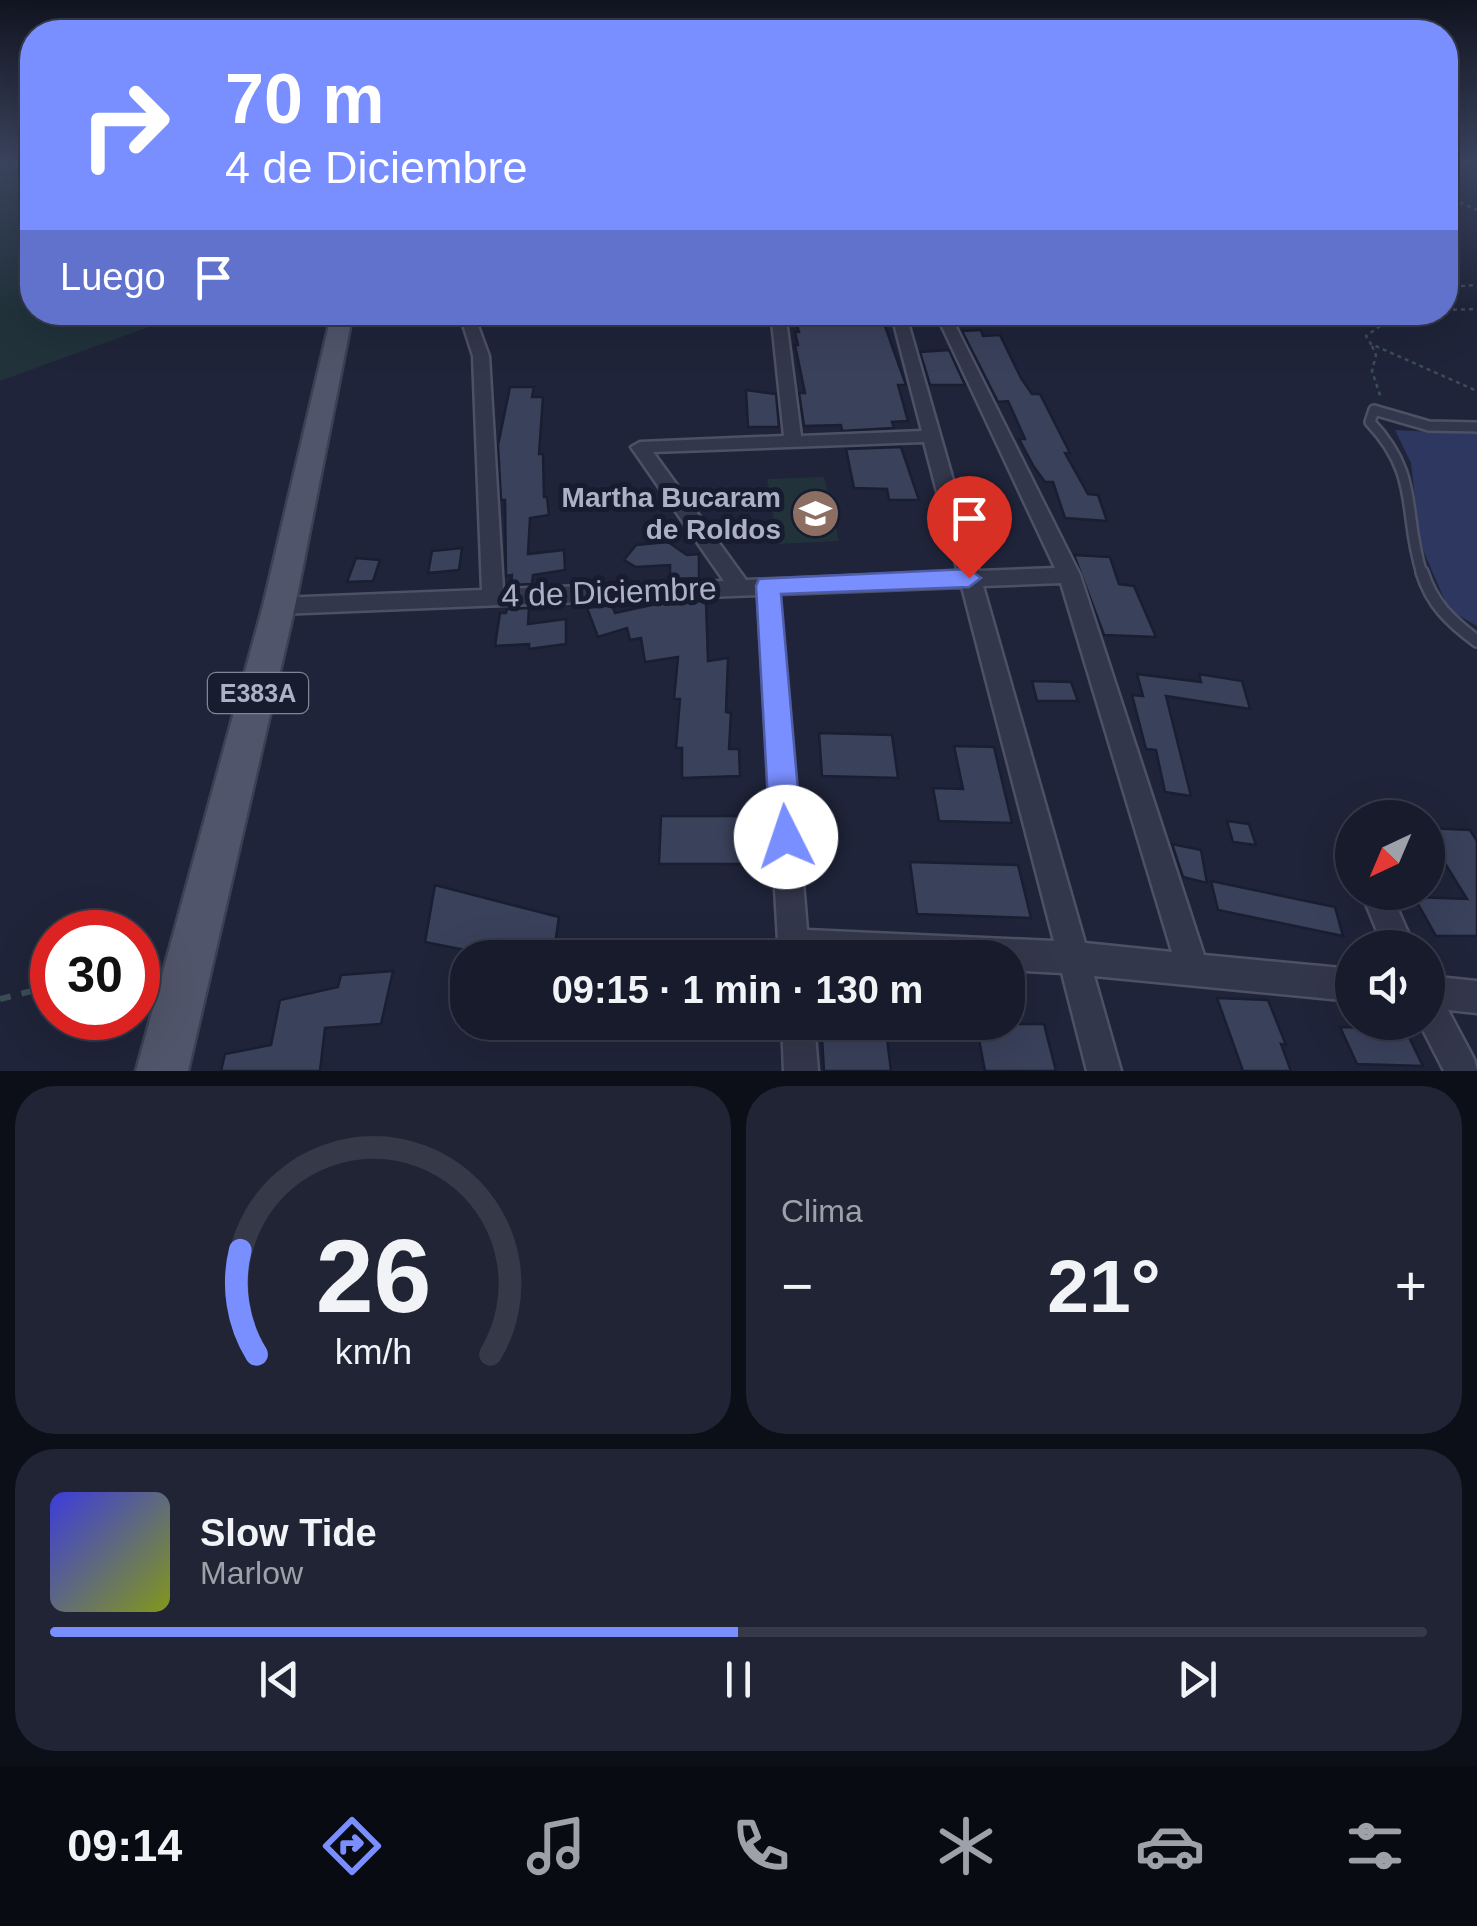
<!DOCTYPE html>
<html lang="es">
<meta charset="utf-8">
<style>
body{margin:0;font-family:Helvetica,sans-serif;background:#202434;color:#f1f3f6;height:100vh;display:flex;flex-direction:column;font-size:38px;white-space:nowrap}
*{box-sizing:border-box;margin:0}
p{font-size:32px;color:#9ea1a9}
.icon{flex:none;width:55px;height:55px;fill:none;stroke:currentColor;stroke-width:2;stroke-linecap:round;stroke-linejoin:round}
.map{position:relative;height:1071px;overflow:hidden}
.drawer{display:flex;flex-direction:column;gap:15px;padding:15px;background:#0d0f18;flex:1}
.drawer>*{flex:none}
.top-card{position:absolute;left:20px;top:20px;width:1438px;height:305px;border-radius:40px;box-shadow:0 10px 40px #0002,0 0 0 2px #363948;background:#7a8fff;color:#fff;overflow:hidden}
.needle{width:65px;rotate:224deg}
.fabs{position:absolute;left:1335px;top:800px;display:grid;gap:20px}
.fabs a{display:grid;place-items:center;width:110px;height:110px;border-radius:50%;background:#171b2c;box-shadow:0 10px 40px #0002,0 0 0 2px #363948;font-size:50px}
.speed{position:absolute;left:30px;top:910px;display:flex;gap:20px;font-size:50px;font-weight:700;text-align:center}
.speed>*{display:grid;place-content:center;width:130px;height:130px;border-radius:50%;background:#171b2c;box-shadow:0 10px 40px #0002,0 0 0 2px #363948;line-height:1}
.speed .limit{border:15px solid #d22;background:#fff;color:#111}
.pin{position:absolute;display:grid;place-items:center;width:85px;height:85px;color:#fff;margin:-102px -42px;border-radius:50% 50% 50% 0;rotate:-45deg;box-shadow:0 0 10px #0007}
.pin .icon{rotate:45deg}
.me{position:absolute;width:110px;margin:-55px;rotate:356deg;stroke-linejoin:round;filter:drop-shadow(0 0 8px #0008)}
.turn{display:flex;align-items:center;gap:35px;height:210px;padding:0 40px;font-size:45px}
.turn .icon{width:130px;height:130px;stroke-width:2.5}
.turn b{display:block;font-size:70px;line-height:85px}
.then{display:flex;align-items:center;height:95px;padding:0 40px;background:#0003;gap:20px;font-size:38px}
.big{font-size:75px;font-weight:800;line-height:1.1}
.drawer .tile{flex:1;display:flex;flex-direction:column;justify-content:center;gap:15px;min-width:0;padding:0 35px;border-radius:40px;background:#202434}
.drawer .dial{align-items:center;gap:0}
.dial svg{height:260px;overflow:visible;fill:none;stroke:#363948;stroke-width:7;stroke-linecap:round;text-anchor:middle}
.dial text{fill:#f1f3f6;stroke:none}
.song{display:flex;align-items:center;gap:30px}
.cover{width:120px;height:120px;border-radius:15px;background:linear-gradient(135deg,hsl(240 70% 55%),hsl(70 70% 35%))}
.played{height:10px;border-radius:5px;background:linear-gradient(90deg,#7a8fff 50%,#363948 50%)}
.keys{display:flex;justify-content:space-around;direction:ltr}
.heat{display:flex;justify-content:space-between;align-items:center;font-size:55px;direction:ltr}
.drawer .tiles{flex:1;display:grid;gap:15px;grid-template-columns:1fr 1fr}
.tile:last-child{grid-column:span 2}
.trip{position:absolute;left:450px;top:940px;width:575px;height:100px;border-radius:40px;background:#171b2c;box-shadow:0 10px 40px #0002,0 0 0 2px #363948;font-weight:800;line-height:100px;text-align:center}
.menu{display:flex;height:160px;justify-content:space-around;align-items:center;background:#090b12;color:#9ea1a9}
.menu .icon{width:70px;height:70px}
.menu .on{color:#7a8fff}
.menu b{font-size:45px;color:#f1f3f6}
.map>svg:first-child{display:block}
.green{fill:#21323b}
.water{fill:#2d375f}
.building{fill:#3a415b;stroke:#1a1e31;stroke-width:2.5}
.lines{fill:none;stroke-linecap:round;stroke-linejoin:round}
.lane-far2-casing{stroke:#4d5165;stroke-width:11}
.lane-far1-casing{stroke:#4d5165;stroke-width:14}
.lane-casing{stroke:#4d5165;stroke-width:16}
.street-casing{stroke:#4d5165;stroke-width:5}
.primary-casing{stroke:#3c4054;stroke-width:5}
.path-far1{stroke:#3b4e56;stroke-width:2.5;stroke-dasharray:4 4;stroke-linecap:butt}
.path{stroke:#3b4e56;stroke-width:6;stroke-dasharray:11 11;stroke-linecap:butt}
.lane-far2{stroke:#33374b;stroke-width:8}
.lane-far1{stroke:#33374b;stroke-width:9}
.lane{stroke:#33374b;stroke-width:11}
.street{fill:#33374b;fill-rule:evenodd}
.primary{fill:#50556b;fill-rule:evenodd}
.route{fill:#7a8fff;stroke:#4f5da6;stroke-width:2.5}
.labels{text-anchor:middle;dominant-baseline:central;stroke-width:10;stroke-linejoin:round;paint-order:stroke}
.shield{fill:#181c2f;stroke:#808499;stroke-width:2.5}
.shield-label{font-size:25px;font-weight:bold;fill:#adb1c7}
.poi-label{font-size:28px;font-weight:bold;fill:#adb1c7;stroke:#181c2f;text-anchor:end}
.near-street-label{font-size:32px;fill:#adb1c7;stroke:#181c2f}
</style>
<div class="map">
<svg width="1477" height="1071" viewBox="0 0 1477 1071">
<rect width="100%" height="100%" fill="#1f243a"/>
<path class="green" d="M0 161H32V312L187 313 0 381Z
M824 477 839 541 778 544 767 479Z"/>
<path class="water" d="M1395 430 1477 434V626L1449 610 1420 543 1411 463Z"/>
<path class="building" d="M829 312H880L906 385H898L908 421 892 422 894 428 842 431 841 425 804 426 799 393H805L795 345H798L795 332H799L795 317 830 315Z
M981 330 983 336 1000 335 1021 378 1032 394H1040L1070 453H1065L1088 494 1098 495 1107 521 1065 518 1053 482H1045L1034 467 1019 439H1025L1008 401 998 402 962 331Z
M949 350 965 385H930L920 352Z
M510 387H534L532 397H543L539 454H543L544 497H547L549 515 530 518 528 554 564 550 565 570 533 575 532 584 511 585 512 575 506 576 505 500H501L498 445Z
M746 390 776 394 779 427H748Z
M901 447 919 500H889L887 489 854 488 846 449Z
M668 542 687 555 699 554V578L670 579V565L636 567 624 560 636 545Z
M462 548 459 570 428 573 432 551Z
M1074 555 1110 557 1119 584 1134 586 1156 637 1104 635Z
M356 558 380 560 373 581 347 582Z
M706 601 708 661 728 658 726 712 731 713 729 749H739L740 776 682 778V748H676L680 699H674L678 657 645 662 641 638 630 640 627 628 598 637 587 608 612 605 615 613 665 602Z
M529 608 528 624 566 619V644L529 649V644L495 646 500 613H506L507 609Z
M1137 674 1201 682 1199 674 1242 681 1250 709 1166 696 1191 796 1165 792 1156 750 1146 749 1132 695 1143 696Z
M1032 681 1071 682 1078 701H1037Z
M819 733 892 735 898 778 822 776Z
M954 746 994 747 1012 823 939 821 933 788 963 789Z
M661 816H753L748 864H659Z
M1227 821 1249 824 1256 845 1233 842Z
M1428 828 1470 830 1477 841V936H1436L1414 897 1467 899 1428 836Z
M1172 844 1201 850 1207 883 1183 877Z
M910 862 1018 865 1031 918 917 914Z
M1211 881 1335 907 1343 936 1218 910Z
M435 885 559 917 553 958H474L475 952 425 942Z
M393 971 381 1024 325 1028 320 1071H221L225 1054 271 1045 280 1000 338 987 341 975Z
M1217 998 1268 1000 1286 1045 1281 1044 1291 1071H1243Z
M821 1022H885L891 1071H824Z
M976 1024H1044L1056 1071H985Z
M1340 1027 1405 1029 1423 1066 1357 1064Z"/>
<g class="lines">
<defs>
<path id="lane-far2" d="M943 312 945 318 1149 312"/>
<path id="lane-far1" d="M1422 574C1402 512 1421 476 1370 422L1374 410 1429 426 1477 427"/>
<path id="lane" d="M1422 572C1432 604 1450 621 1477 641"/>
<path id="street" d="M459 312H473L489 356 503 589 724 581 631 447 640 442 784 436 771 312H785L801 436 922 431 891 312H905L979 571 1055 568 938 318 950 315 1080 575 1204 955 1352 969V1001L1094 976 1121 1071H1087L1062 973 1008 970V958H779L758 595 279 614 271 612 268 606 271 600 279 598 482 590 473 356ZM924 442 958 572 746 580 653 452ZM1061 583 1172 952 1085 943 983 586ZM962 587 1054 941 807 930 779 594Z
M1361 892H1390L1415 948H1384Z
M1428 976 1477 981V1013L1448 1010 1474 1059 1477 1071H1444L1419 1022H1428Z
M782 1022H814L818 1071H784Z"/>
<path id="primary" d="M332 312H353L295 606 188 1071H136L263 606Z"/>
</defs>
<use href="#lane-far2" class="lane-far2-casing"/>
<use href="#lane-far1" class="lane-far1-casing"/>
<use href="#lane" class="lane-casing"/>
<use href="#street" class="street-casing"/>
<use href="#primary" class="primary-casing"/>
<path class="path-far1" d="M1445 196 1477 210
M1445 287 1477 285
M1445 310 1477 309
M1400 312 1366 336 1371 344 1477 391
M1372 346 1376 355 1372 371 1381 398"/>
<path class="path" d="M138 964 157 959
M0 999 52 986"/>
<use href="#lane-far2" class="lane-far2"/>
<use href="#lane-far1" class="lane-far1"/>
<use href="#lane" class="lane"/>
<use href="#street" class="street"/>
<use href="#primary" class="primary"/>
</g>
<linearGradient id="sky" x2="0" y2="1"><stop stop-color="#111420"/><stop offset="0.52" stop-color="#3c4560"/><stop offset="1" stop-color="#3c4560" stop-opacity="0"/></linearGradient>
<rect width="1477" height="311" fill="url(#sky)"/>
<path class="route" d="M969 569 981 578 969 587 781 594 802 837 797 848 786 852 775 848 770 837 756 586 759 579Z"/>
<defs>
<symbol id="school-disc" viewBox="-11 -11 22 22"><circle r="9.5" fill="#8d6e63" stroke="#181c2f"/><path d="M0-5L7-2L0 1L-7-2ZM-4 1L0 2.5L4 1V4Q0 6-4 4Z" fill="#fff"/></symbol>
</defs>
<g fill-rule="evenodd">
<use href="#school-disc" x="788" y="486" width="55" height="55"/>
</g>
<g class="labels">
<rect class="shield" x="208" y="673" width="100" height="40" rx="8"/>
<g class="shield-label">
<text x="258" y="693">E383A</text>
</g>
<g class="poi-label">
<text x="781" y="497">Martha Bucaram<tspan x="781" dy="32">de Roldos</tspan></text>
</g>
<g class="near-street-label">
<text transform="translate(609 592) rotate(-2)">4 de Diciembre</text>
</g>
</g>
</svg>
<div class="fabs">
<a><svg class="needle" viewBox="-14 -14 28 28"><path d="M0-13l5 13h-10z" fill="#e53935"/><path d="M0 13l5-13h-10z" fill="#9ea1a9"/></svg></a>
<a><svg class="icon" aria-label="sound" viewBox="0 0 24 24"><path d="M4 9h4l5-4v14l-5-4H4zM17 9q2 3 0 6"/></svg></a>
</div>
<div class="speed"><div class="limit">30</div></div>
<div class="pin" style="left:969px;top:578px;background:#d93025"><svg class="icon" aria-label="arrive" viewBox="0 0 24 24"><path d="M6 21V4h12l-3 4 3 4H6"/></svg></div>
<svg class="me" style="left:786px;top:837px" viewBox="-20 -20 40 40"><circle r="19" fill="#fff"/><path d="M0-13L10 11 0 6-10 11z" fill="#7a8fff"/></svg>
<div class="trip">09:15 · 1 min · 130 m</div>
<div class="top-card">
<div class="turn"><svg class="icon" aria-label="right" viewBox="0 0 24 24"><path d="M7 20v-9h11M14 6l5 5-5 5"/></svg><div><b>70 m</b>4 de Diciembre</div></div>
<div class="then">Luego<svg class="icon" aria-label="arrive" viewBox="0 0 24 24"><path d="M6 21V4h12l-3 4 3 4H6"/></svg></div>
</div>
</div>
<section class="drawer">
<div class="tiles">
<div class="tile dial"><svg viewBox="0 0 100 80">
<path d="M14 69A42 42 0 1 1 86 69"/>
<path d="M14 69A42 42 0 0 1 9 37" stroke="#7a8fff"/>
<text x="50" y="56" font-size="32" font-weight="700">26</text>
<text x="50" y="72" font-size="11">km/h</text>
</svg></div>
<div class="tile"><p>Clima</p>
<div class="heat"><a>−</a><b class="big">21°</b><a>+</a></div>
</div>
<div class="tile">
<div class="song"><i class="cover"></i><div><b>Slow Tide</b><p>Marlow</p></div></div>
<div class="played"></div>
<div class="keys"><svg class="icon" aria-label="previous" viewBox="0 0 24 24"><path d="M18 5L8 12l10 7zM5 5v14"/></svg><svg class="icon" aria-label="pause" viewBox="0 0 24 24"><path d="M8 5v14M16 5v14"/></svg><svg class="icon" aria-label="next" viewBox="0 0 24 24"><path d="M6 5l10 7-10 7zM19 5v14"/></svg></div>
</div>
</div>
</section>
<nav class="menu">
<b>09:14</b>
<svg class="icon on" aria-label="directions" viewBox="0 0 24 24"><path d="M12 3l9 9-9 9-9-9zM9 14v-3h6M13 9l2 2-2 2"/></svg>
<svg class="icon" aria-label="music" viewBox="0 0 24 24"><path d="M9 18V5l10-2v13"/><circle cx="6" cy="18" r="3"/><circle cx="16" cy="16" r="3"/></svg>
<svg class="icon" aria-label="phone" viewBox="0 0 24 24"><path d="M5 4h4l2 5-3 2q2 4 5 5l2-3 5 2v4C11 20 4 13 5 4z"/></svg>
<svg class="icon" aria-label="climate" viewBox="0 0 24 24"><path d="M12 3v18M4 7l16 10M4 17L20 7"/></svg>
<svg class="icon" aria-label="car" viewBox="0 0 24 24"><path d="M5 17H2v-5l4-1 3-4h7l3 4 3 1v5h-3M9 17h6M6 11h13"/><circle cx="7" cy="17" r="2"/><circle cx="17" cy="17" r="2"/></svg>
<svg class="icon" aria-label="filters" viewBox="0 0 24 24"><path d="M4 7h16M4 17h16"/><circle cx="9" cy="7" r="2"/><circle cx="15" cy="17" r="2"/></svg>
</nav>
